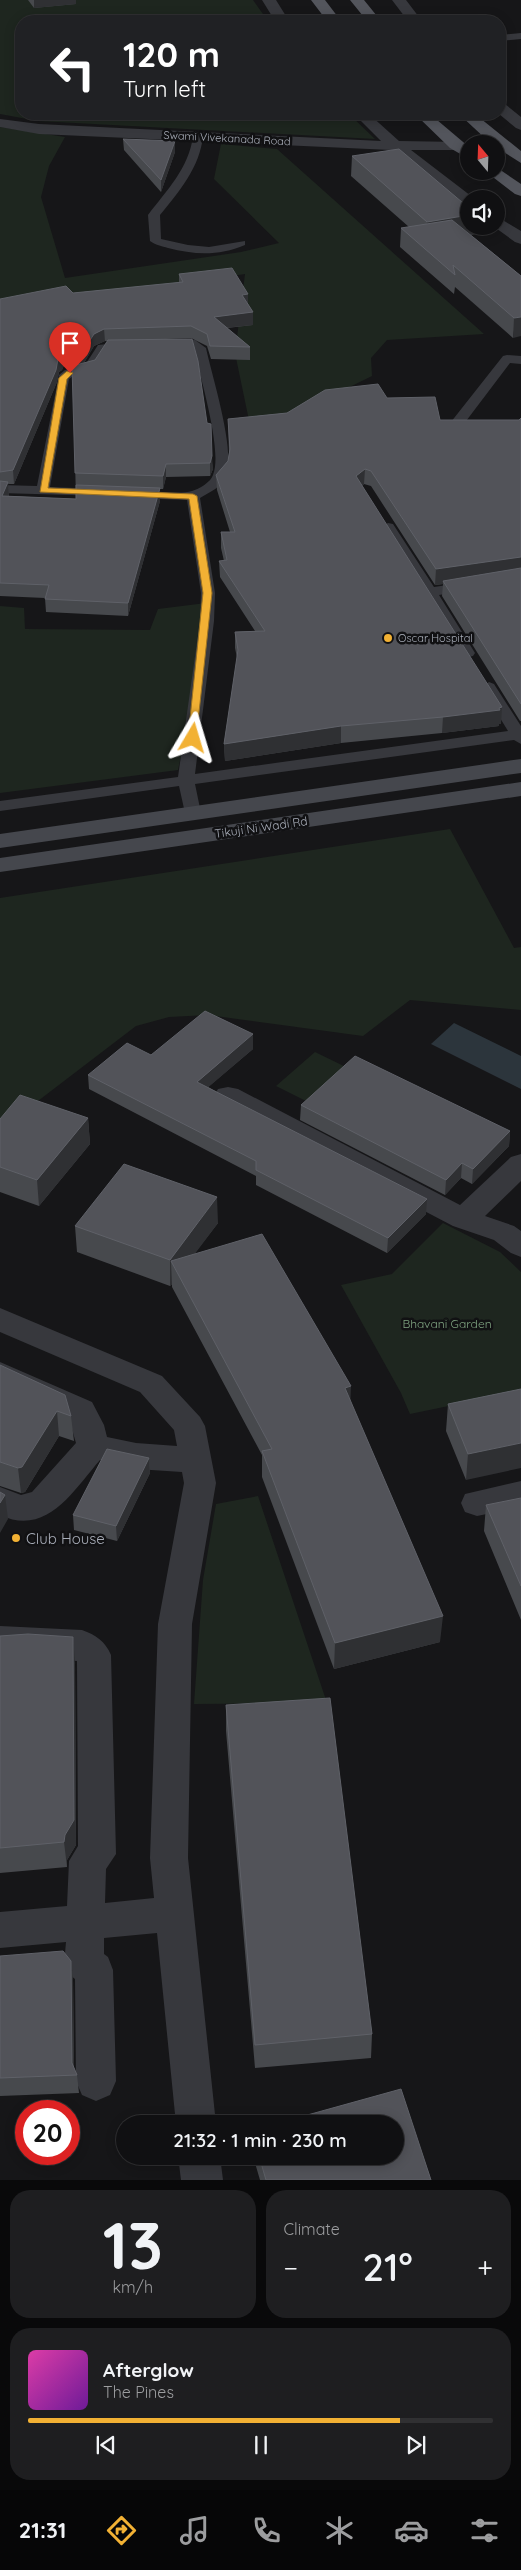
<!DOCTYPE html>
<meta charset="utf-8">
<style>
body{margin:0;font-family:Quicksand,sans-serif;background:#1e1e20;color:#f1f3f6;height:100vh;display:flex;flex-direction:column;font-size:19px;white-space:nowrap}
*{box-sizing:border-box;margin:0}
p{font-size:16px;color:#9c9d9f}
.icon{flex:none;width:28px;height:28px;fill:none;stroke:currentColor;stroke-width:2;stroke-linecap:round;stroke-linejoin:round}
.map{position:relative;height:2180px;overflow:hidden}
.details{display:flex;flex-direction:column;gap:10px;padding:10px;background:#09090a;flex:1}
.details>*{flex:none}
.banner{position:absolute;left:15px;top:15px;width:491px;height:105px;border-radius:20px;box-shadow:0 2px 12px #0003,0 0 0 1px #303032;background:#202124;color:#fff;overflow:hidden}
.needle{width:32px;rotate:341deg}
.fabs{position:absolute;left:460px;top:135px;display:grid;gap:10px}
.fabs a{display:grid;place-items:center;width:45px;height:45px;border-radius:50%;background:#101012;box-shadow:0 2px 12px #0003,0 0 0 1px #303032;font-size:25px}
.speed{position:absolute;left:15px;top:2100px;display:flex;gap:10px;font-size:25px;font-weight:700;text-align:center}
.speed>*{display:grid;place-content:center;width:65px;height:65px;border-radius:50%;background:#101012;box-shadow:0 2px 12px #0003,0 0 0 1px #303032;line-height:1}
.speed .limit{border:8px solid #d22;background:#fff;color:#111}
.pin{position:absolute;display:grid;place-items:center;width:42px;height:42px;color:#fff;margin:-51px -21px;border-radius:50% 50% 50% 0;rotate:-45deg;box-shadow:0 0 5px #0007}
.pin .icon{rotate:45deg}
.me{position:absolute;width:55px;margin:-28px;rotate:7deg;stroke-linejoin:round;filter:drop-shadow(0 0 4px #0008)}
.turn{display:flex;align-items:center;gap:18px;height:105px;padding:0 25px;font-size:22px}
.turn .icon{width:65px;height:65px;stroke-width:2.5}
.turn b{display:block;font-size:35px;line-height:42px}
.big{font-size:38px;font-weight:600;line-height:1.1}
.details .card{flex:1;display:flex;flex-direction:column;justify-content:center;gap:8px;min-width:0;padding:0 18px;border-radius:20px;background:#1e1e20}
.details .dial{align-items:center;gap:0}
.dial b{font-size:65px;line-height:1}
.song{display:flex;align-items:center;gap:15px}
.cover{width:60px;height:60px;border-radius:8px;background:linear-gradient(135deg,hsl(320 70% 55%),hsl(280 70% 35%))}
.played{height:5px;border-radius:2px;background:linear-gradient(90deg,#f2b134 80%,#303032 80%)}
.keys{display:flex;justify-content:space-around;direction:ltr}
.heat{display:flex;justify-content:space-between;align-items:center;font-size:28px;direction:ltr}
.details .tiles{flex:1;display:grid;gap:10px;grid-template-columns:1fr 1fr}
.card:last-child{grid-column:span 2}
.trip{position:absolute;left:116px;top:2115px;width:288px;height:50px;border-radius:25px;background:#101012;box-shadow:0 2px 12px #0003,0 0 0 1px #303032;font-weight:600;line-height:50px;text-align:center}
.tabs{display:flex;height:80px;justify-content:space-around;align-items:center;background:#060607;color:#9c9d9f}
.tabs .icon{width:35px;height:35px}
.tabs .current{color:#f2b134}
.tabs b{font-size:22px;color:#f1f3f6}
.map>svg:first-child{display:block}
.green{fill:#1e261f}
.water{fill:#2c353c}
.lines{fill:none;stroke-linecap:round;stroke-linejoin:round}
.service{fill:#37383d;fill-rule:evenodd}
.minor{fill:#37383d;fill-rule:evenodd}
.tertiary{fill:#37383d;fill-rule:evenodd}
.secondary{fill:#45474d;fill-rule:evenodd}
.primary{fill:#53555c;fill-rule:evenodd}
.wall{fill:#47494d;fill-rule:evenodd}
.shaded-wall{fill:#2f3033}
.building{fill:#525359;stroke:#5f6168}
.route{fill:#f2b134;stroke:#9d7322}
.poi-dot{fill:#f2b134;stroke:#111113;stroke-width:2}
.labels{text-anchor:middle;dominant-baseline:central;stroke-width:5;stroke-linejoin:round;paint-order:stroke}
.far-street-label{font-size:11px;fill:#a8adb8;stroke:#111113}
.far-poi-label{font-size:11px;fill:#a8adb8;stroke:#111113;text-anchor:start}
.street-label{font-size:12px;fill:#a8adb8;stroke:#111113}
.park-label{font-size:12px;fill:#7fa381;stroke:#111113}
.near-poi-label{font-size:15px;fill:#a8adb8;stroke:#111113;text-anchor:start}
</style>
<div class="map">
<svg width="521" height="2180" viewBox="0 0 521 2180">
<rect width="100%" height="100%" fill="#161618"/>
<path class="green" d="M0 0H253L268 21H21V114H349L375 139 38 121 0 114Z
M0 127 65 137 49 166 41 197 65 278 241 252 279 243 214 179 221 144 277 149 484 334 387 340 371 358 372 376 317 403 251 430 235 353 245 274 19 308 0 303Z
M206 603 207 632 178 770 0 793V606L24 608 25 629 150 630 158 609Z
M450 829 514 948 521 947V1010L410 1000 363 1036 208 1015 169 1017 136 1026 0 1130V898Z
M315 1052 354 1071 316 1106 276 1086Z
M443 1223 500 1252 521 1272V1391L410 1414 401 1393 341 1285 392 1274Z
M258 1496 327 1703 194 1704 203 1580 216 1504Z"/>
<path class="water" d="M454 1023 521 1056V1089L431 1044Z"/>
<g class="lines">
<path class="service" d="M521 33V39L500 41V35Z
M198 133 203 136C200 167 179 192 160 215L161 239 188 245 209 247 245 241V245C219 256 195 255 168 248 162 246 155 245 150 241L148 215C167 190 189 168 193 136Z
M195 340 206 348C212 376 236 451 226 476 222 487 210 492 200 498L215 593 214 621 195 774 508 731 481 687 489 682 494 684 521 726V744L514 740 195 784 201 813 193 818 185 813 179 786 0 811V801L178 777 200 621 201 593 187 500 134 498 127 494 134 490C148 490 179 495 192 491 199 489 211 482 213 475 223 451 200 377 194 349H169L163 345 169 341Z
M127 342 133 346 131 349 106 351 94 371 73 376 69 379 50 487 101 489 106 490 108 493 106 496 0 493V485L37 486 59 375 65 370 85 365 98 345Z
M507 355 521 356V364L510 363 457 433H447L446 430 447 427 503 356Z
M388 523 393 524 434 587 468 582 475 586 468 590 439 595 475 653 473 656 468 657 461 653 381 527Z"/>
<path class="minor" d="M228 1087 238 1089 460 1205 511 1157 521 1154V1181L485 1216 514 1226 521 1231V1257L511 1253 494 1240 453 1226 218 1103 214 1096 218 1089Z
M0 1308 162 1376 200 1417 205 1426 216 1483 192 1624 188 1858 216 2124H176L157 1933 104 1938V1954L108 1957 113 1970 116 2081 110 2095 96 2101 82 2095 76 2081 75 1979C62 1970 65 1955 66 1942L0 1948V1912L67 1906 69 1861 78 1846 77 1661 0 1656V1626L82 1630C96 1635 105 1641 111 1655L116 1854 106 1869 105 1903 154 1898 150 1858 158 1624 184 1483 182 1472 136 1469 100 1460C73 1491 47 1537 0 1515V1487L21 1495 32 1492 76 1443 69 1419 0 1387V1362L92 1402 104 1425 107 1437 136 1443 177 1446 174 1430 140 1392 0 1332Z
M521 1481V1507L477 1516 465 1512 461 1503 465 1494Z
M178 2156H220L223 2180H181Z"/>
<path class="tertiary" d="M262 0H276L289 21H275Z
M392 0H406L422 21H408Z
M500 103 505 104 521 117V130L516 128 499 114Z
M354 114H369L399 141 460 142 463 145 455 150H411L475 199H469V206L463 204 391 150 39 134 0 127V119L39 124 381 141Z
M496 216 521 231V244L515 242 493 226H496Z"/>
<path class="secondary" d="M521 759V773L0 848V834Z
M521 782V796L0 872V858Z"/>
<path class="primary" d="M311 0H325L341 21H327Z
M350 0H364L381 21H367Z
M415 114H430L469 147V159L450 148Z
M459 114H475L521 151V163L496 147V144L488 141Z
M496 167 521 184V196L515 194 485 171H496Z"/>
</g>
<path class="wall" d="M28 0H76V4L34 8Z
M123 139 175 152 161 192 124 150Z
M352 156 469 226H475V234L471 235 521 276 513 338 455 287 454 294 400 247 401 228 409 227 351 176Z
M179 274 248 304 253 312V325L227 328 250 347V360L211 359 207 346 191 338 142 340 192 339 213 469 210 476 166 477 163 489H160V501L128 616 46 612 45 598 0 596V299L73 293 179 283ZM105 341H108L95 360 84 363 94 346ZM72 348 76 499 9 496 8 484H14L57 382 59 372 62 370Z
M387 398 440 420H519L521 418V721H520L442 596 443 584 435 585 371 486 364 484 362 486 501 724H499V726L442 733 341 743 225 761 224 744 237 658 235 648V632L255 631 220 577 219 561H224L221 548V532H230L217 490 216 475 228 461 229 453 228 419 287 413Z
M253 1049 208 1087 426 1214 387 1253 256 1185V1176L89 1089 88 1075 151 1055Z
M301 1105 510 1131 509 1146 472 1184 461 1178 445 1195 300 1120Z
M88 1118 90 1144 39 1206 0 1192V1119Z
M218 1223 194 1254 350 1401 440 1642 334 1669 262 1477V1455L172 1287V1284L170 1286 77 1252 75 1226Z
M0 1365 71 1416 74 1441 59 1436 25 1492 21 1493 0 1486Z
M521 1389 466 1480 446 1431 448 1404Z
M149 1458 150 1473 117 1541 74 1530 73 1515Z
M521 1498V1620L484 1531 486 1505Z
M0 1636 75 1663 76 1845 67 1860V1867L0 1873Z
M226 1705 372 2034 371 2058 255 2068 226 1731Z
M0 1956 71 1961 73 1980 74 2068 77 2075 79 2093 0 2096Z
M253 2156H395L431 2180H260Z"/>
<path class="shaded-wall" d="M34 0H76V4L34 8Z
M175 141V152L161 192V180Z
M469 215V226H475V234L426 242 427 222Z
M248 294V306L242 295Z
M253 312V325L214 329V317Z
M521 317V336L513 338 514 318Z
M104 329 105 341 94 346 84 363 73 367 72 354 94 334Z
M71 334 72 347 62 370 59 372 57 382 14 484 13 470 58 359Z
M212 456 213 469 210 476V463Z
M166 464V477L163 489V476Z
M365 469 364 484 355 491 356 476Z
M8 482 9 495 3 509 2 496Z
M160 488V501L128 616V603Z
M521 557V573L443 581V584L435 585 436 569Z
M502 707 501 724H499V726L442 733 443 717Z
M341 726V743L225 761 224 744Z
M253 1034V1049L198 1096 197 1082Z
M88 1118 90 1144 39 1206 37 1180Z
M510 1131 509 1146 472 1184 473 1169Z
M462 1163 461 1178 445 1195 446 1180Z
M217 1197 218 1223 179 1275 171 1261 172 1284 170 1286V1260Z
M427 1199 426 1214 387 1253 388 1238Z
M351 1386 350 1413 345 1388Z
M57 1411 59 1436 25 1492 21 1493 18 1468Z
M521 1443V1468L466 1480 468 1454Z
M149 1458 150 1473 117 1541 116 1526Z
M5 1495 8 1519 0 1533V1503Z
M443 1616 440 1642 334 1669 335 1643Z
M73 1637 75 1663 76 1845 67 1860V1867L64 1842Z
M71 1961 73 1980 74 2075 72 2063Z"/>
<path class="building" d="M123 139 175 141 161 180Z
M399 149 469 208V215L427 222 352 156Z
M452 220 521 276V317L514 318 453 265 455 275 401 228Z
M232 268 248 294 242 295 253 312 214 317 250 347 210 346 207 334 191 326 104 329 94 334 83 351 72 354 71 334 62 357 58 359 56 370 13 470 0 472V299L66 286 73 293 183 282 179 274Z
M192 339 198 361 207 423 211 424 212 456 210 463 166 464 163 476 75 473 72 366 95 360 108 340Z
M378 384 387 398 435 397 440 420H519L521 418V557L436 569 371 471 365 469 356 476 502 707 499 708 500 710 443 717 341 726 224 744 238 650 235 632 265 631 219 561 227 560 221 532H235L216 475 228 461 230 449 228 419 287 413 325 390Z
M0 481 8 482 2 496 76 499V485L160 488 128 603 45 599 49 585 0 583Z
M521 568V704L443 581Z
M205 1011 253 1034 197 1082 427 1199 388 1238 256 1170V1161L88 1075 127 1043 151 1055Z
M355 1056 510 1131 473 1169 462 1163 446 1180 301 1105Z
M20 1095 88 1118 37 1180 0 1167V1119Z
M124 1164 217 1197 170 1260 75 1226Z
M262 1234 351 1386 345 1388 443 1616 335 1643 262 1451 272 1449 171 1261Z
M0 1365 65 1395 71 1416 57 1411 22 1467 18 1468 0 1462Z
M521 1389V1443L468 1454 448 1404Z
M107 1449 149 1458 116 1526 73 1515Z
M0 1492 5 1495 0 1503Z
M521 1498V1586L486 1505Z
M28 1634 73 1637 74 1820 65 1835 64 1842 0 1848V1636Z
M330 1698 372 2034 255 2045 226 1705Z
M63 1951 71 1961 72 2063 77 2075 0 2078V1956Z
M401 2089 431 2180H266L259 2156H395V2124H275Z"/>
<path class="route" d="M67 371 73 373 67 379 48 488 193 494 197 496 212 593 196 740 188 738 203 593 189 499 40 492 59 378Z"/>
<g class="poi-dot">
<circle cx="388" cy="638" r="5"/>
<circle cx="16" cy="1538" r="5"/>
</g>
<g class="labels">
<g class="far-street-label">
<text transform="translate(227 138) rotate(3)">Swami Vivekanada Road</text>
</g>
<g class="far-poi-label">
<text x="398" y="638">Oscar Hospital</text>
</g>
<g class="street-label">
<text transform="translate(261 827) rotate(-8)">Tikuji Ni Wadi Rd</text>
</g>
<g class="park-label">
<text x="447" y="1323">Bhavani Garden</text>
</g>
<g class="near-poi-label">
<text x="26" y="1538">Club House</text>
</g>
</g>
</svg>
<div class="fabs">
<a><svg class="needle" viewBox="-14 -14 28 28"><path d="M0-13l5 13h-10z" fill="#e53935"/><path d="M0 13l5-13h-10z" fill="#9c9d9f"/></svg></a>
<a><svg class="icon" aria-label="sound" viewBox="0 0 24 24"><path d="M4 9h4l5-4v14l-5-4H4zM17 9q2 3 0 6"/></svg></a>
</div>
<div class="speed"><div class="limit">20</div></div>
<div class="pin" style="left:70px;top:373px;background:#d93025"><svg class="icon" aria-label="arrive" viewBox="0 0 24 24"><path d="M6 21V4h12l-3 4 3 4H6"/></svg></div>
<svg class="me" style="left:193px;top:738px" viewBox="-20 -20 40 40"><path d="M0-17L14 15 0 8-14 15z" fill="#f2b134" stroke="#fff" stroke-width="4"/></svg>
<div class="trip">21:32 · 1 min · 230 m</div>
<div class="banner">
<div class="turn"><svg class="icon" aria-label="left" viewBox="0 0 24 24"><path d="M17 20v-9H6M10 6l-5 5 5 5"/></svg><div><b>120 m</b>Turn left</div></div>
</div>
</div>
<section class="details">
<div class="tiles">
<div class="card dial"><b>13</b><p>km/h</p></div>
<div class="card"><p>Climate</p>
<div class="heat"><a>−</a><b class="big">21°</b><a>+</a></div>
</div>
<div class="card">
<div class="song"><i class="cover"></i><div><b>Afterglow</b><p>The Pines</p></div></div>
<div class="played"></div>
<div class="keys"><svg class="icon" aria-label="previous" viewBox="0 0 24 24"><path d="M18 5L8 12l10 7zM5 5v14"/></svg><svg class="icon" aria-label="pause" viewBox="0 0 24 24"><path d="M8 5v14M16 5v14"/></svg><svg class="icon" aria-label="next" viewBox="0 0 24 24"><path d="M6 5l10 7-10 7zM19 5v14"/></svg></div>
</div>
</div>
</section>
<nav class="tabs">
<b>21:31</b>
<svg class="icon current" aria-label="directions" viewBox="0 0 24 24"><path d="M12 3l9 9-9 9-9-9zM9 14v-3h6M13 9l2 2-2 2"/></svg>
<svg class="icon" aria-label="music" viewBox="0 0 24 24"><path d="M9 18V5l10-2v13"/><circle cx="6" cy="18" r="3"/><circle cx="16" cy="16" r="3"/></svg>
<svg class="icon" aria-label="phone" viewBox="0 0 24 24"><path d="M5 4h4l2 5-3 2q2 4 5 5l2-3 5 2v4C11 20 4 13 5 4z"/></svg>
<svg class="icon" aria-label="climate" viewBox="0 0 24 24"><path d="M12 3v18M4 7l16 10M4 17L20 7"/></svg>
<svg class="icon" aria-label="car" viewBox="0 0 24 24"><path d="M5 17H2v-5l4-1 3-4h7l3 4 3 1v5h-3M9 17h6M6 11h13"/><circle cx="7" cy="17" r="2"/><circle cx="17" cy="17" r="2"/></svg>
<svg class="icon" aria-label="filters" viewBox="0 0 24 24"><path d="M4 7h16M4 17h16"/><circle cx="9" cy="7" r="2"/><circle cx="15" cy="17" r="2"/></svg>
</nav>
